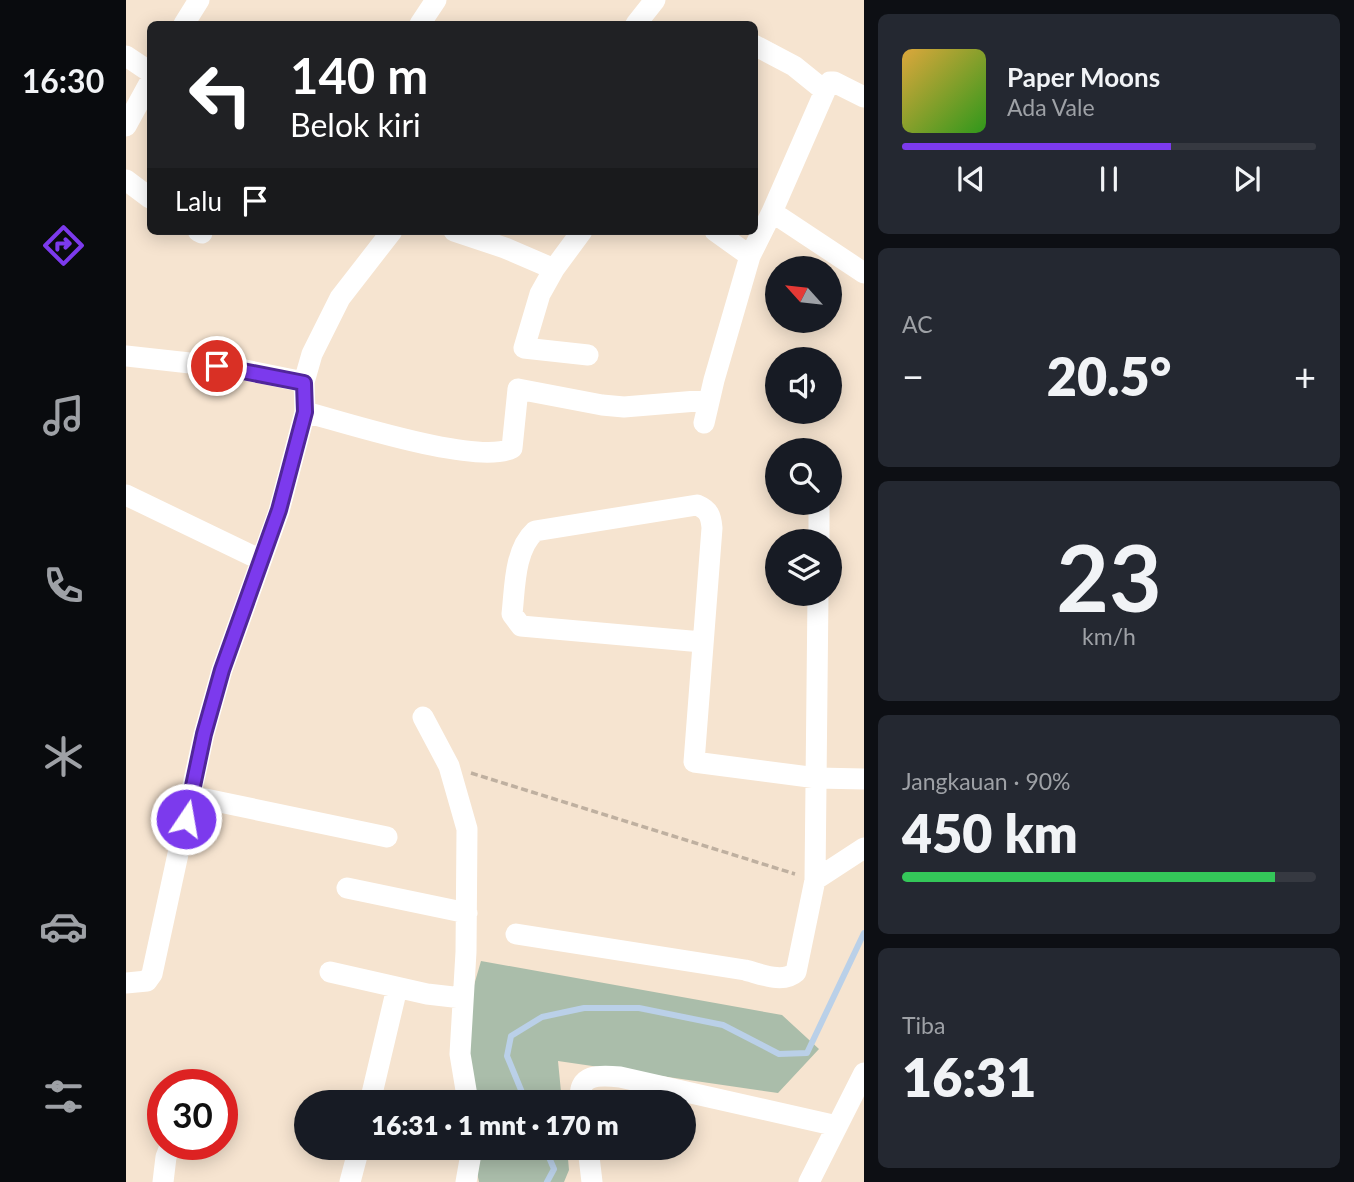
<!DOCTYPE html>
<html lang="id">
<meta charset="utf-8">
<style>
body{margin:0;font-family:Lato,sans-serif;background:#242831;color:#f1f3f6;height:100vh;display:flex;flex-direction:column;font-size:26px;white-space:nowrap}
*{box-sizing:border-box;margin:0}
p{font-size:23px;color:#9ea1a6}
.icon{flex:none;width:38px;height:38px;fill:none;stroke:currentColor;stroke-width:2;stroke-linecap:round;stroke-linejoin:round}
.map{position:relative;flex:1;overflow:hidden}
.drawer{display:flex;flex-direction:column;gap:14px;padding:14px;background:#0d0f14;width:490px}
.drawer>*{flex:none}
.guide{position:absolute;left:21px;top:21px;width:611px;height:214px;border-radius:10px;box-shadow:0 4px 18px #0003;background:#202124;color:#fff;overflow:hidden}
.needle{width:46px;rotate:297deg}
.tools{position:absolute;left:639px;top:256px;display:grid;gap:14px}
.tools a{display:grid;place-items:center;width:77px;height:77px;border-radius:50%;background:#171b24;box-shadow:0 4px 18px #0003;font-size:35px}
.speed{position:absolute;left:21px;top:1069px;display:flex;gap:14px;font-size:35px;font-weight:700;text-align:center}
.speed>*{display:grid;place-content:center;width:91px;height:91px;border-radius:50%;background:#171b24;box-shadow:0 4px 18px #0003;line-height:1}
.speed .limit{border:10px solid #d22;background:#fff;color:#111}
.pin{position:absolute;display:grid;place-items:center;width:60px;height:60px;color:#fff;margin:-30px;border:4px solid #fff;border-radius:50%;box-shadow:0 2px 7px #0007}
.me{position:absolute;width:77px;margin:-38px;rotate:12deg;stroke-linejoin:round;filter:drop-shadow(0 0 5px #0008)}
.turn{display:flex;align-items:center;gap:24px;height:147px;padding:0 28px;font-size:32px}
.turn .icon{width:91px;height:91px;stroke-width:2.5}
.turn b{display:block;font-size:49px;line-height:60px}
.then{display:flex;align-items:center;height:66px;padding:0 28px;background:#0003;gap:14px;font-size:26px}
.big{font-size:52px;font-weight:800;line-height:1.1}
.drawer .card{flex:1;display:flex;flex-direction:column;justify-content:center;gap:10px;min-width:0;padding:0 24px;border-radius:10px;background:#242831}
.drawer .dial{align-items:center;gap:0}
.dial b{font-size:91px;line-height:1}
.song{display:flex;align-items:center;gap:21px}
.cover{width:84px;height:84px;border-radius:10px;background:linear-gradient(135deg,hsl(40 70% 55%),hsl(110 70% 35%))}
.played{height:7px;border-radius:4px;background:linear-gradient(90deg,#7c3aed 65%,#363941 65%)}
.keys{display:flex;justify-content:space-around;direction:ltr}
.heat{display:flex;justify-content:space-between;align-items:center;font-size:38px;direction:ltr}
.charge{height:10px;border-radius:5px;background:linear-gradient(90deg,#34c759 90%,#363941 0)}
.trip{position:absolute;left:168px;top:1090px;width:402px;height:70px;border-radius:35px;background:#171b24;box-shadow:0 4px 18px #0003;font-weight:800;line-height:70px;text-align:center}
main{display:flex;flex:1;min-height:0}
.menu{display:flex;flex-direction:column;width:126px;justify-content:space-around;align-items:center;background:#090b0e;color:#9ea1a6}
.menu .icon{width:49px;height:49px}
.menu .active{color:#7c3aed}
.menu b{font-size:32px;color:#f1f3f6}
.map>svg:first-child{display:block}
.green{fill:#aabdaa}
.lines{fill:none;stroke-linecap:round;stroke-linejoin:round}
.stream{stroke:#bad0e8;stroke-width:6}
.path{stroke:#bfb0a0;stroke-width:3.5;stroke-dasharray:7 3.5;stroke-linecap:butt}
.minor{stroke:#fff;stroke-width:21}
.route-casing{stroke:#51269a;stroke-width:18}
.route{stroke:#7c3aed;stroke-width:12}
</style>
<main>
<nav class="menu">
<b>16:30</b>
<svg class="icon active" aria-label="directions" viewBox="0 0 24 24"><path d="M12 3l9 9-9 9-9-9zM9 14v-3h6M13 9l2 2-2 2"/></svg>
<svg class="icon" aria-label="music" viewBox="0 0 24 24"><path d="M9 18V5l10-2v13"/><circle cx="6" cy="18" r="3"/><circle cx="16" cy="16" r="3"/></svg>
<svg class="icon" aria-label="phone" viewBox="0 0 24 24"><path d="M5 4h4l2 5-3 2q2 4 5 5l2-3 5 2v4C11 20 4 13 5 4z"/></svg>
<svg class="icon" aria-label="climate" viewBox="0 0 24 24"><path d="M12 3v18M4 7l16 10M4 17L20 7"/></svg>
<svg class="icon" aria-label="car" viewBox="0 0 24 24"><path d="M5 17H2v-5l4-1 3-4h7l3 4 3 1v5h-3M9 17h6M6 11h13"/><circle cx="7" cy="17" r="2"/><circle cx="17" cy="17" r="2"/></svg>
<svg class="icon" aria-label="filters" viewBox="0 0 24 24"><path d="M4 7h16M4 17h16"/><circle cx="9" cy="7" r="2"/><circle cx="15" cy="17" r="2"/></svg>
</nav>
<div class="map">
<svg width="738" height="1182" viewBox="0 0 738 1182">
<rect width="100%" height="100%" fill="#f6e4d0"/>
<path class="green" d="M355 961 656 1015 693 1049 652 1093 432 1061 436 1102H336L326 1061Z
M346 1148H441L443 1170 438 1182H353Z"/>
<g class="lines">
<path class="stream" d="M400 1102 381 1056 385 1036 416 1017 458 1008H513L597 1025 653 1054 681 1053 738 933
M419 1148 428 1169 421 1182"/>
<path class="path" d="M345 773 669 874"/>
<path class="minor" d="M58 24 73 0
M294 24 310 0
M510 24 529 0
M628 45 668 66 699 91
M0 56 24 72
M0 126 24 82
M0 180 24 198
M646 212 738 273
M72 231 76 233
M328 231 379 248 428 269 456 231
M589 231 624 256
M428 269 414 294 398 348 462 355
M0 356 109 368 178 382
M179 412C221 423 353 466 386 448L392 389 476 405 498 407 583 400
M578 423 588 380 624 256 646 212 699 91 704 82H708L738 97
M0 495 135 560
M693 541V502
M576 642 395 626 386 614C389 588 388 550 409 531L571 505C583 510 585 516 586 528L568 762 691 778 738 779
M297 717 323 766 341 829 340 952 334 1054 342 1102
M65 796 261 837
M689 880 738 848
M221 888 341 913
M390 934 619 970C635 974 657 984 670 972L689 880 692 593
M204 972 301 994 336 998
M0 983 21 981 26 974 78 734 96 670 153 511 179 412 178 382 186 354 214 298 266 231
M244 1102 271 988
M455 1102C450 1073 474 1075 494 1077L711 1126
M462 1148 466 1182
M37 1182 40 1157 45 1144
M224 1182 233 1148
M340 1182 346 1148
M683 1182 738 1073"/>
</g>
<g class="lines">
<defs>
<path id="route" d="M60 819 78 734 96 670 153 510 161 480 179 412 178 383 91 366"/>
</defs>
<use href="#route" class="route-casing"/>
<use href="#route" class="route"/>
</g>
</svg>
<div class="tools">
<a><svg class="needle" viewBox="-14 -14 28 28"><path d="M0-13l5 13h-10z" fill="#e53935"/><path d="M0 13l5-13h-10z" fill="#9ea1a6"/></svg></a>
<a><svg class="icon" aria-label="sound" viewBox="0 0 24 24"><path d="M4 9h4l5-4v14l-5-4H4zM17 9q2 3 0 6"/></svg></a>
<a><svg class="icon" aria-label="search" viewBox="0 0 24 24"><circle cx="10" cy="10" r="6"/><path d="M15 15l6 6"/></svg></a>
<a><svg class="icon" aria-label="layers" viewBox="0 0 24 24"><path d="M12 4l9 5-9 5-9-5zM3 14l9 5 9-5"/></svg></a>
</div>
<div class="speed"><div class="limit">30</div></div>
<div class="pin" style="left:91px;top:366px;background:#d93025"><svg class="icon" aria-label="arrive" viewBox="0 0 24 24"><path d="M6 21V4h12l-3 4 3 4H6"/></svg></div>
<svg class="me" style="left:60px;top:819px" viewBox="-20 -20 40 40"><circle r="17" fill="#7c3aed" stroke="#fff" stroke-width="3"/><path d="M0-11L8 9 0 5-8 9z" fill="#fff"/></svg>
<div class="trip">16:31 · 1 mnt · 170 m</div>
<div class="guide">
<div class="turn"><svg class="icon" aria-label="left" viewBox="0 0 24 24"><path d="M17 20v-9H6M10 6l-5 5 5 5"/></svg><div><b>140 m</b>Belok kiri</div></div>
<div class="then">Lalu<svg class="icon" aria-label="arrive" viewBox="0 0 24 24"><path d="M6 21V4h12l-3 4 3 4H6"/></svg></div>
</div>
</div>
<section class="drawer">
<div class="card">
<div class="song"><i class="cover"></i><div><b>Paper Moons</b><p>Ada Vale</p></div></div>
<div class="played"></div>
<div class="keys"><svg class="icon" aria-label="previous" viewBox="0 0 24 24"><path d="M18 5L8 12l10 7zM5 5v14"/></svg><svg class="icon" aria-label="pause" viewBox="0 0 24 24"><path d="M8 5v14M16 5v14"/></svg><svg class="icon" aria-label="next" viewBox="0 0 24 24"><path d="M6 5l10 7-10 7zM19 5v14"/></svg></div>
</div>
<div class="card"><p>AC</p>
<div class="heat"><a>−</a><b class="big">20.5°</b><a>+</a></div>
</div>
<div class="card dial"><b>23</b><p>km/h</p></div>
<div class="card"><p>Jangkauan · 90%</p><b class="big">450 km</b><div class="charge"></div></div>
<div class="card"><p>Tiba</p><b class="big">16:31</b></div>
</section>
</main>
